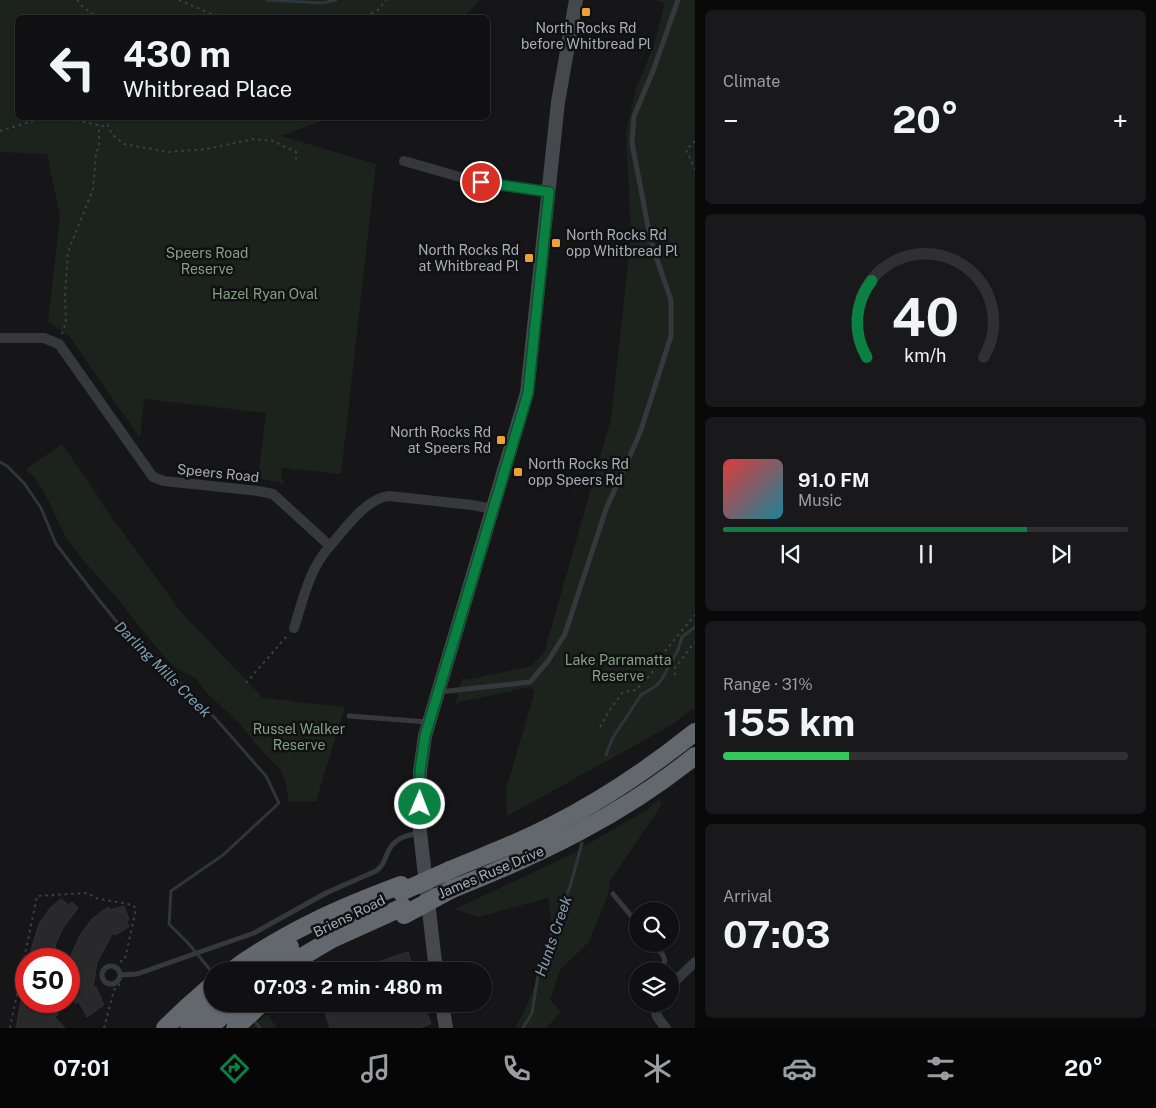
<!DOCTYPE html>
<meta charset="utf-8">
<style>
body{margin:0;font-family:"Public Sans",sans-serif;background:#19191b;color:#f1f3f6;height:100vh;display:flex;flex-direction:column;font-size:19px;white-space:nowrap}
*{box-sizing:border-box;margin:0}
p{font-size:16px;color:#9c9d9f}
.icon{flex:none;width:28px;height:28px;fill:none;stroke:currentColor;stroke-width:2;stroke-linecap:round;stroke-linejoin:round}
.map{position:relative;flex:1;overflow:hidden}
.panel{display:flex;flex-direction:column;gap:10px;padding:10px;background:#09090a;width:461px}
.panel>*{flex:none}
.banner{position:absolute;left:15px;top:15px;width:475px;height:105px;border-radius:8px;box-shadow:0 1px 4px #0004,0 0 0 1px #303032;background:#101012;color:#f1f3f6;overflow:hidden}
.controls{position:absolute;left:629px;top:902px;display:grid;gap:10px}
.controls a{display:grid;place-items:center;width:50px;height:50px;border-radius:50%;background:#101012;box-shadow:0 1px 4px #0004,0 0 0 1px #303032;font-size:25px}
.speed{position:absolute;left:15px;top:948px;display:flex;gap:10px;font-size:25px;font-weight:700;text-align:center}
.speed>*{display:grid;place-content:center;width:65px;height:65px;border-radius:50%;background:#101012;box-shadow:0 1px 4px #0004,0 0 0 1px #303032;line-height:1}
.speed .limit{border:8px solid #d22;background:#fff;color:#111}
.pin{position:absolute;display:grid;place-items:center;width:42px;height:42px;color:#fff;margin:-21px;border:2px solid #fff;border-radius:50%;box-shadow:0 1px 5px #0007}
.me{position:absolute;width:55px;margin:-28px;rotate:1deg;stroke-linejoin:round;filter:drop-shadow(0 0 4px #0008)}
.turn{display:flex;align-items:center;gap:18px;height:105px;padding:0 25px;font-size:22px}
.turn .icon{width:65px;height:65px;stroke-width:2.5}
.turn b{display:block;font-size:35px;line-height:42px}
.big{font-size:38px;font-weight:700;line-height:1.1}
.panel .widget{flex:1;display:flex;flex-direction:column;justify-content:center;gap:8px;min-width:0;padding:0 18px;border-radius:8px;background:#19191b}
.panel .dial{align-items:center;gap:0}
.dial svg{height:130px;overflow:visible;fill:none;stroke:#303032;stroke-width:7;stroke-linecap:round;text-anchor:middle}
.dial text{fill:#f1f3f6;stroke:none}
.song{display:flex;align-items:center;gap:15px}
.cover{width:60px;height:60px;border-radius:8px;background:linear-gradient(135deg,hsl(0 70% 55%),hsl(190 70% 35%))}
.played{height:5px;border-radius:2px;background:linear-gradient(90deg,#0b8043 75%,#303032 75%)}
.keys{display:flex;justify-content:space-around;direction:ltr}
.heat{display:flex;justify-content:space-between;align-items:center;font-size:28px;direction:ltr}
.charge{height:8px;border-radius:4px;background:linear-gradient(90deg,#34c759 31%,#303032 0)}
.trip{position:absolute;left:204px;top:962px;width:288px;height:50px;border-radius:25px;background:#101012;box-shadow:0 1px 4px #0004,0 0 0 1px #303032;font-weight:700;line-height:50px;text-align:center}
.tab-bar{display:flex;height:80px;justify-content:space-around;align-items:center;background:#060607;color:#9c9d9f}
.tab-bar .icon{width:35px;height:35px}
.tab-bar .current{color:#0b8043}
.tab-bar b{font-size:22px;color:#f1f3f6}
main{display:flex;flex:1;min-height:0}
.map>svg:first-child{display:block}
.green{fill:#1c231c}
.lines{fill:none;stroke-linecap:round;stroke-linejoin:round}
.stream{stroke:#2c363b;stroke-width:3}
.building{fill:#29292c;stroke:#303034}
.path{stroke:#3d4044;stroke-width:2;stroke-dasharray:2.5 4;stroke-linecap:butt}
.lane{stroke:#37383d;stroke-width:5}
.street{stroke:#37383d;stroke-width:10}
.secondary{stroke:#45484d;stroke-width:14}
.highway{stroke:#63676e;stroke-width:18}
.highway-bridge{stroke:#63676e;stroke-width:18}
.route-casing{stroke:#07532c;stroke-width:12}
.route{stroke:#0b8043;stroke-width:9}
.poi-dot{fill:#ed9f38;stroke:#111113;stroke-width:2}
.labels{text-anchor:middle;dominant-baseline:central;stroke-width:5;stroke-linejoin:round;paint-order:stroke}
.poi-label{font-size:14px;fill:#a8aeb7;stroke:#111113;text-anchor:start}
.park-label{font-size:14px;fill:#81a280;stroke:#111113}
.street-label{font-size:14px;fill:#a8aeb7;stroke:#111113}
.water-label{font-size:15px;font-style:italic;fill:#809fb2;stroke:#111113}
</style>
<main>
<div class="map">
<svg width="695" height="1028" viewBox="0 0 695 1028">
<rect width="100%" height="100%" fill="#161618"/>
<path class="green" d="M0 0H480L462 18H18V118H329L281 136 376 164 341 474 282 468 281 474 284 484 252 476 259 471 266 413 144 399 140 438 69 336 48 322 60 216 47 154 0 152Z
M655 0H695V707L670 726 507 816 506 789 535 691 530 687 459 702 455 706 462 678 466 680 531 666 544 653 611 419 631 236 626 132 636 89 654 45 665 3Z
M62 444 111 516 181 612 263 698 345 707 316 801 289 802 286 783 280 769 260 749 241 725 206 692 195 678 176 668 166 658C146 637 130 612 110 590 92 569 71 549 59 524 51 508 41 478 25 470Z
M660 799 661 806 610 881 608 895 589 942 560 970 550 1000 561 1012 546 1028H515L525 1010 554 936 548 898 478 917 455 909 568 856 646 810Z
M267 1014 277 1028H250Z"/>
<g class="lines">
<path class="stream" d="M267 0 322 3 336 0
M0 462 7 466 24 483 41 508 56 544 99 600 126 633 157 659 215 718 266 776 279 803 223 855 171 891 169 924 188 943 212 972
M606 755 612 739 641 695 656 686 662 679 678 650 682 637 695 627
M253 1019 260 1028
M523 1028 532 1013 540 963 570 887 582 843"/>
</g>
<path class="building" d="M61 899 69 905 72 902 78 908 63 928 56 943 53 959H32L31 950 39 924 50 908Z
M124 906 129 920 127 921 129 927 115 935 113 933 97 962 93 987H96L104 1005 87 1017 79 1002 75 1003 70 983H69V960L80 935 92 919 108 907 110 910Z
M408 952 414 971H354V970Z
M21 1001H46L56 1009 55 1011 58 1014 55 1017 65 1028H16Z
M322 1004H424L431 1024 419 1028H330Z"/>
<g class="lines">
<path class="path" d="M77 0 81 5 98 18
M179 0 212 14 239 18
M359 18 377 11 386 0
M106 118 108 127 113 135 124 144 168 152 206 149 254 139 273 141 296 152V163
M0 131 36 120H74L108 127
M695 141 686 150 695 169
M62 334 66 322 65 295 68 252 93 189 96 154 99 146V125
M675 675 674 669 695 642
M246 683 287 636
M600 727 609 711 623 692 636 690 652 673 660 657 695 615
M10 1028 37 896 88 893 95 898 133 905 136 909 125 959 120 962
M104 1028 114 990 120 984"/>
<path class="lane" d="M439 692 530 682 548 661 565 634 606 509 640 433 671 336V300L651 242 632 143 634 116 653 71 678 0
M349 716 428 722
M613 894 638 924
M653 944 663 955 665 961 659 971
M102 975a9 9 0 1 1 18 0a9 9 0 1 1-18 0Z
M120 975 137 974 254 933 326 893 376 871C383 866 384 861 387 854 393 839 405 835 420 833"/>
<path class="street" d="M404 161 467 179 549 192
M0 338H44L59 344 153 477 164 481 258 491 273 494 330 546C345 529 366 498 389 496L472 505 493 509
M294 628C303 600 309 569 330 546
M670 986 695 962
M656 1004C653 1014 660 1021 666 1028"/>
<path class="secondary" d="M436 971 420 832V771L425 736 527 393 558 102 576 0
M442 1004 446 1028"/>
<path class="highway" d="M450 870C483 856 519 843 551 826 603 800 650 768 695 732
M452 889C539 855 622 815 695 756
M231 971C285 932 339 908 401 885
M253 971 290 947
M278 971 332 939 403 907
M165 1028 186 1008 212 985
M189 1028 213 1004
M209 1028 235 1004
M235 1028 261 1004"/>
<path class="highway-bridge" d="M401 892 450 870
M404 915 452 889"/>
</g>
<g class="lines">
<defs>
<path id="route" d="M420 804V771L425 736 528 393 549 192 481 182"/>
</defs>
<use href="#route" class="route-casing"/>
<use href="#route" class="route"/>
</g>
<g class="poi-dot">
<rect x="581" y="7" width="10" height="10" rx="2.5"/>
<rect x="551" y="238" width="10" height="10" rx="2.5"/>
<rect x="524" y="253" width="10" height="10" rx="2.5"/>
<rect x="496" y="435" width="10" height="10" rx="2.5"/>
<rect x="513" y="467" width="10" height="10" rx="2.5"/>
</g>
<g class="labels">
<g class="poi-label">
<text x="586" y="28" text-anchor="middle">North Rocks Rd<tspan x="586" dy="16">before Whitbread Pl</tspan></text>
<text x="566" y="235">North Rocks Rd<tspan x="566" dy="16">opp Whitbread Pl</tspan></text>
<text x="519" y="250" text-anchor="end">North Rocks Rd<tspan x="519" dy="16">at Whitbread Pl</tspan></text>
<text x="491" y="432" text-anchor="end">North Rocks Rd<tspan x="491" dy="16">at Speers Rd</tspan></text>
<text x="528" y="464">North Rocks Rd<tspan x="528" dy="16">opp Speers Rd</tspan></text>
</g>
<g class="park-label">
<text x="207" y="253">Speers Road<tspan x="207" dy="16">Reserve</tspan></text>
<text x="265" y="294">Hazel Ryan Oval</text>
<text x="618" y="660">Lake Parramatta<tspan x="618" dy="16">Reserve</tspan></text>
<text x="299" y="729">Russel Walker<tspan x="299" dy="16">Reserve</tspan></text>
</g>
<g class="street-label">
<text transform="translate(218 473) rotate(6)">Speers Road</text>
<text transform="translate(491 872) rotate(-23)">James Ruse Drive</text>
<text transform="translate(349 916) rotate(-26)">Briens Road</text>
</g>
<g class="water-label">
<text transform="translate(163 669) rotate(45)">Darling Mills Creek</text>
<text transform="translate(553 936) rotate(-71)">Hunts Creek</text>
</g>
</g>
</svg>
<div class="controls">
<a><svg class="icon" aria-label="search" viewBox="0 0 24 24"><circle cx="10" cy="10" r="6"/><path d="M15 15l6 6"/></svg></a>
<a><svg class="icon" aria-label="layers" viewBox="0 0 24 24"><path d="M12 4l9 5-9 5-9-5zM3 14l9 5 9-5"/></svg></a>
</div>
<div class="speed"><div class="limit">50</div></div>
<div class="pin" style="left:481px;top:182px;background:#d93025"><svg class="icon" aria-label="arrive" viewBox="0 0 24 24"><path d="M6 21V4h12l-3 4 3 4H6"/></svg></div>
<svg class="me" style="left:420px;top:804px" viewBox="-20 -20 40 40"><circle r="17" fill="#0b8043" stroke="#fff" stroke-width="3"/><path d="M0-11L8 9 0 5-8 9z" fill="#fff"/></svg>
<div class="trip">07:03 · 2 min · 480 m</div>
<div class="banner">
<div class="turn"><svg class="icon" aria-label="left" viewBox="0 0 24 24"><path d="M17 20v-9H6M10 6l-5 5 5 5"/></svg><div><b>430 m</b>Whitbread Place</div></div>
</div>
</div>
<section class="panel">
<div class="widget"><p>Climate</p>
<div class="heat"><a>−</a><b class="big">20°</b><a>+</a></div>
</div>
<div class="widget dial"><svg viewBox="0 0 100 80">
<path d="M14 69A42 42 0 1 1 86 69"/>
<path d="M14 69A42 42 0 0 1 17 22" stroke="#0b8043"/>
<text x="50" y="56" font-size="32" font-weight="700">40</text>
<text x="50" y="72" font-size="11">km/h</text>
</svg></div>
<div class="widget">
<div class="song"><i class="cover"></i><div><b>91.0 FM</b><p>Music</p></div></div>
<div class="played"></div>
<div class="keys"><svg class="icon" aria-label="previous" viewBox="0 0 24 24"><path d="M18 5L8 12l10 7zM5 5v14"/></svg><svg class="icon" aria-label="pause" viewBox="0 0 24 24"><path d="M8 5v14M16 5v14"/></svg><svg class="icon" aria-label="next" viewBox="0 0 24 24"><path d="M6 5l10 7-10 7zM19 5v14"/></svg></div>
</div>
<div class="widget"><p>Range · 31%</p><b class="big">155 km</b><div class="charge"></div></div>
<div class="widget"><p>Arrival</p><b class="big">07:03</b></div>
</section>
</main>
<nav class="tab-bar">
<b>07:01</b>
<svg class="icon current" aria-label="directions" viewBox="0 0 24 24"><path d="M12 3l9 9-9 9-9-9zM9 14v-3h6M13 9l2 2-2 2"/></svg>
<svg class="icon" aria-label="music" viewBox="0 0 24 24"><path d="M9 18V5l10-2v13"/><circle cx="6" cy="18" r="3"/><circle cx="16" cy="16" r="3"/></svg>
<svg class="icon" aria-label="phone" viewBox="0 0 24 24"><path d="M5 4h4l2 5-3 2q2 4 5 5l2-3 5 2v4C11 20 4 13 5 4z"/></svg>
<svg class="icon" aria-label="climate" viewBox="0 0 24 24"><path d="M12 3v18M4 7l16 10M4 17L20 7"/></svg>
<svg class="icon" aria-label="car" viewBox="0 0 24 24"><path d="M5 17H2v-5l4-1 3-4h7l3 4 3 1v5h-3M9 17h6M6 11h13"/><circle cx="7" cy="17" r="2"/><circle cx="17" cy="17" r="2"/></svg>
<svg class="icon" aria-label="filters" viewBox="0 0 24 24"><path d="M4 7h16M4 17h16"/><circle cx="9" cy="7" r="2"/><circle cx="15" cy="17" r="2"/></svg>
<b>20°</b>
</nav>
